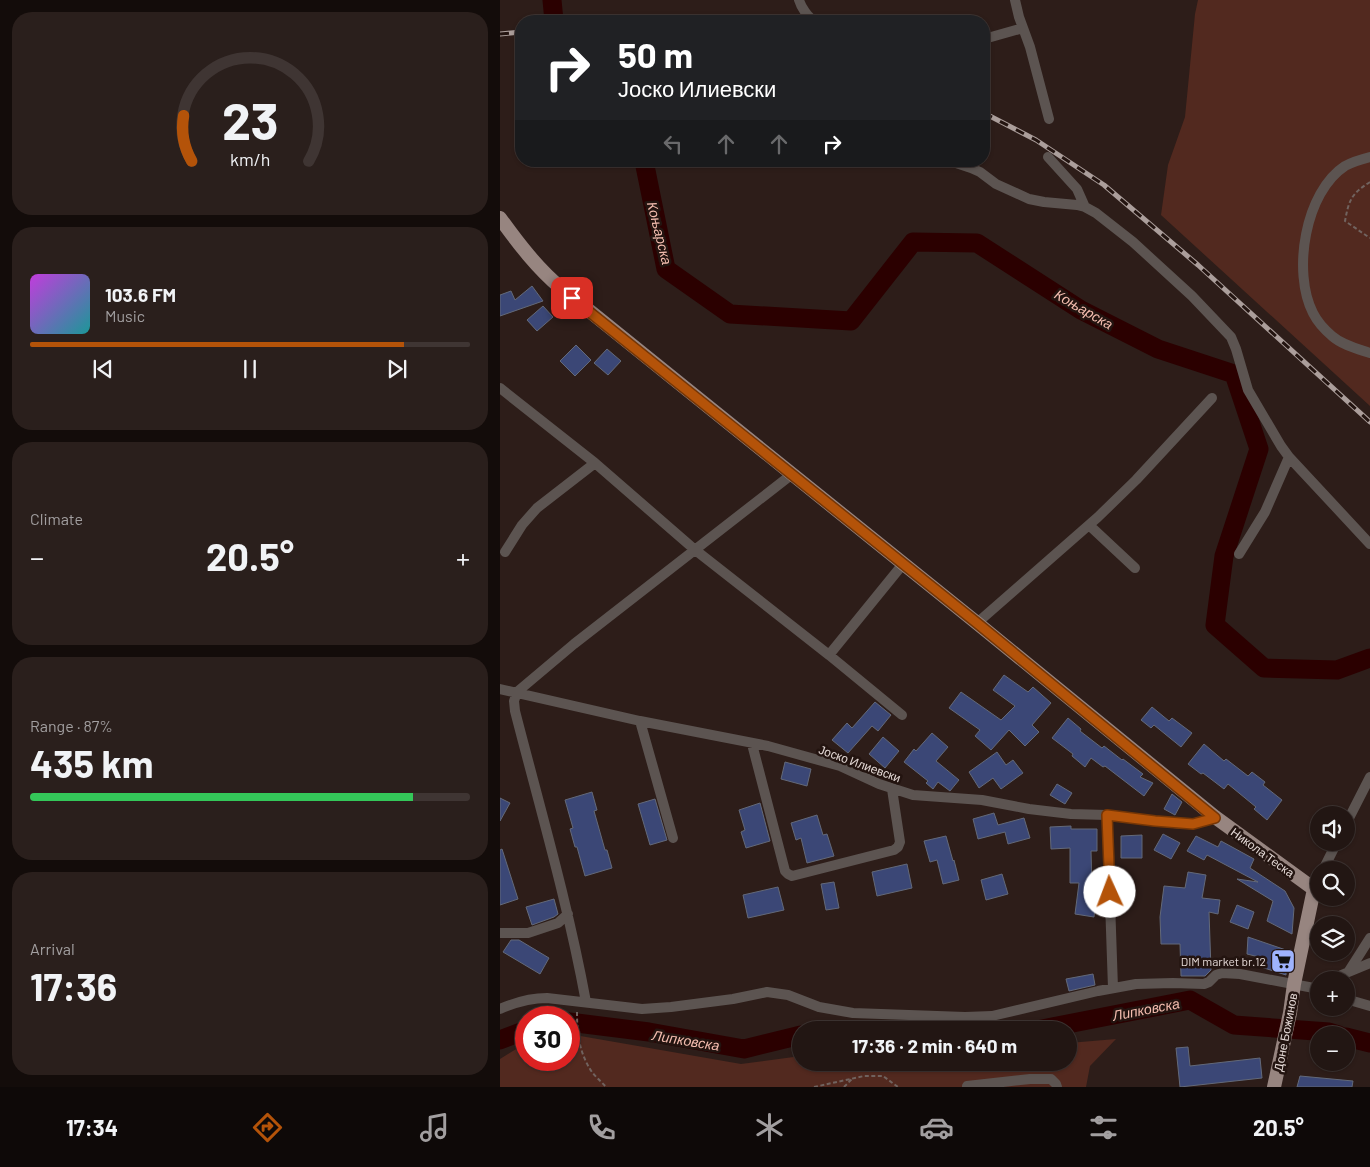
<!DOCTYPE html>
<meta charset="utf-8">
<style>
body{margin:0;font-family:Barlow,sans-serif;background:#2a1f1c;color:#f1f3f6;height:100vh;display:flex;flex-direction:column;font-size:19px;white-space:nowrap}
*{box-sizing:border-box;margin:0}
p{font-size:16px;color:#a29fa0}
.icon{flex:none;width:28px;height:28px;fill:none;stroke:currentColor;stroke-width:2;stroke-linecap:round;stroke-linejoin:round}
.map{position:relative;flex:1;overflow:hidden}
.details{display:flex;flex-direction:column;gap:12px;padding:12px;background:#130c0a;width:500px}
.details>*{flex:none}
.hud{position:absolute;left:15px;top:15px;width:475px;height:152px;border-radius:20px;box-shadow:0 1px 4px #0004,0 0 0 1px #3f3533;background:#202124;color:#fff;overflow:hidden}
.controls{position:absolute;left:810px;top:806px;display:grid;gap:10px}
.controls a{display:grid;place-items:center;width:45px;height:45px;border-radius:50%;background:#221613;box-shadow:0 1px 4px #0004,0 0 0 1px #3f3533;font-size:25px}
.speed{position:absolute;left:15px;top:1006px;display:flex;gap:10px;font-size:25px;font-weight:700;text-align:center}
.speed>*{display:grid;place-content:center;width:65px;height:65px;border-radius:50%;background:#221613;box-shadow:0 1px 4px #0004,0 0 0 1px #3f3533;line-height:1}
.speed .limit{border:8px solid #d22;background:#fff;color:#111}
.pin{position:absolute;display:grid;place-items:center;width:42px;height:42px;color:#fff;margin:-21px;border-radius:10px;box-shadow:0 2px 8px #0006}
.me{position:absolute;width:55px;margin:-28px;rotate:358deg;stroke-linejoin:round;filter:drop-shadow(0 0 4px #0008)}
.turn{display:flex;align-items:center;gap:18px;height:105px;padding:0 20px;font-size:22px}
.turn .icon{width:65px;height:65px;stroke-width:2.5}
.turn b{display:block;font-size:35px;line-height:42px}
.lanes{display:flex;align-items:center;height:48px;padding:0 20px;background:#0003;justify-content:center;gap:25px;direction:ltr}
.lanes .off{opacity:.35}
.big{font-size:38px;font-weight:700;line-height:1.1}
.details .tile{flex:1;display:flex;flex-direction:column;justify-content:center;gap:8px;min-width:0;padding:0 18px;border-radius:20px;background:#2a1f1c}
.details .dial{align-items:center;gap:0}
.dial svg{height:130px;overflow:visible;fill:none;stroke:#3f3533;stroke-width:7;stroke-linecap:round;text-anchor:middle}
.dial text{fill:#f1f3f6;stroke:none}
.song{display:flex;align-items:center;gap:15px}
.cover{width:60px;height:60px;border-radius:8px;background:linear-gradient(135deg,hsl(290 70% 55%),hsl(180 70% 35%))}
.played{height:5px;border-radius:2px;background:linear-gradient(90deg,#b45309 85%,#3f3533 85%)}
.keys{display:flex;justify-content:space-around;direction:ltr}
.heat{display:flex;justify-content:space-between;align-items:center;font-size:28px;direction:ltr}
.charge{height:8px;border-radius:4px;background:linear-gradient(90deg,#34c759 87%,#3f3533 0)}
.trip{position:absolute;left:292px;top:1021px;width:285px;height:50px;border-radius:25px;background:#221613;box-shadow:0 1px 4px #0004,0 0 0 1px #3f3533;font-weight:700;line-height:50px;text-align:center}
.menu{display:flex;height:80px;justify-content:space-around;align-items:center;background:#0e0908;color:#a29fa0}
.menu .icon{width:35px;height:35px}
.menu .current{color:#b45309}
.menu b{font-size:22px;color:#f1f3f6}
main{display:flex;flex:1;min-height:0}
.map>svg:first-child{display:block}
.green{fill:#52291f}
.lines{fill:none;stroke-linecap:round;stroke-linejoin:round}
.river{stroke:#2b0000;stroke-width:19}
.building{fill:#3b4776;stroke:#636979}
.path{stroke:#71635f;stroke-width:2;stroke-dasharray:4 2.5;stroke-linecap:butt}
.minor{stroke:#5c5451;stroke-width:10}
.major{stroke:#978580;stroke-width:14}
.rail-casing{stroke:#ab9e9b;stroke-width:5}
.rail{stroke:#231410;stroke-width:3;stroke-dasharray:9;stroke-linecap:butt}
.route-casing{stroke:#753606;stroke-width:12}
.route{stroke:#b45309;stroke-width:9}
.labels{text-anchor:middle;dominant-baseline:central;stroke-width:5;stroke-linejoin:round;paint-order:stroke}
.street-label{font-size:12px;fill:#e4d9d6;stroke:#231410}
.poi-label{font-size:12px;fill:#e4d9d6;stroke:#231410;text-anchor:end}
.water-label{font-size:14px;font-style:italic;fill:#f4bdaf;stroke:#231410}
</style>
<main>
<section class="details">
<div class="tile dial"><svg viewBox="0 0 100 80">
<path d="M14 69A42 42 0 1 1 86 69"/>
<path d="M14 69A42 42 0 0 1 9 41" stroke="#b45309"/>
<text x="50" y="56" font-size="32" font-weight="700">23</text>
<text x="50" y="72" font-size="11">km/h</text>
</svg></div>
<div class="tile">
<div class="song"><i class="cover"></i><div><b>103.6 FM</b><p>Music</p></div></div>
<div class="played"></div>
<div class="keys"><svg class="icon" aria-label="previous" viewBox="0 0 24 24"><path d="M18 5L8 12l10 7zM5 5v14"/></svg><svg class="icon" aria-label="pause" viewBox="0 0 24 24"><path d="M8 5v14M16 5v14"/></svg><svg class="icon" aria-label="next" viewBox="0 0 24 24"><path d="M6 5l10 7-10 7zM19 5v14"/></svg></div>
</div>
<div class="tile"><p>Climate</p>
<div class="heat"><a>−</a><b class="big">20.5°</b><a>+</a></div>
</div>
<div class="tile"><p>Range · 87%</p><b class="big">435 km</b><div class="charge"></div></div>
<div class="tile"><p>Arrival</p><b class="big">17:36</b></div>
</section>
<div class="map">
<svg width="870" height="1087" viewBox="0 0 870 1087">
<rect width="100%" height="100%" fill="#2d1d19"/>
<path class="green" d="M698 0H870V406L661 215 668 165 685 117 695 14Z
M69 1034 241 1064 301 1056V1062H569V1043L616 1039 590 1066 586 1087H0V1059L26 1043V1060H69Z"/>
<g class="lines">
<path class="river" d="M52 0 54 21
M144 161 166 269 230 314 351 321 413 242 477 243 581 310 658 349 734 374 759 449 724 556 715 625 764 668 837 670 870 658
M69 1022 149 1032 244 1049 301 1035
M537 1030 690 1000 734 1025 829 1032 839 1035
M846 1037 870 1043
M0 1040 26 1030"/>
</g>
<path class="building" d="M32 286 43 301 0 316V295L11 291 15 300Z
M43 306 53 317 37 331 27 320Z
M76 345 91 360 75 376 60 361Z
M107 349 121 361 108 375 94 363Z
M504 675 528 692 533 687 551 703 532 725 539 732 525 746 509 730 491 750 475 736 480 730 449 708 461 692 501 720 515 706 493 690Z
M375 702 391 715 378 731 372 726 348 753 332 740 347 723 352 728Z
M652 707 669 721 672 718 692 733 681 747 654 725 651 728 641 720Z
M568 718 581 729 580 731 602 748 604 746 622 760 623 759 643 774 640 777 653 783 644 796 605 766 603 767 591 758 585 767 572 756 573 754 552 738Z
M432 733 448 747 436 761 459 780 450 791 438 782 433 789 426 783 428 781 404 762 414 749 416 751Z
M383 737 399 751 385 768 369 754Z
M704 744 724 761 726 759 748 776 752 772 765 782 763 785 782 800 767 820 754 809 756 807 728 784 724 789 703 773 701 774 688 764Z
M497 752 506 765 513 760 523 773 501 789 493 778 479 788 469 772Z
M285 762 311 769 307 786 281 779Z
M557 784 572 793 565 804 550 795Z
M92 792 97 810 94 811 105 850H107L112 868 85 876 77 847H75L70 829 73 828 65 800Z
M672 794 682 802 675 815 664 809Z
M0 798 10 803 0 821Z
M155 799 167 840 150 845 138 804Z
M260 803 270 841 246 848 241 832 245 830 239 810Z
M494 813 498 825 524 818 530 838 508 844 505 832 478 839 473 819Z
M317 815 323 835 327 834 334 856 307 863 301 838 296 840 291 823Z
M571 826V829H597V851H591L592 888 597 889 594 917 575 914 579 883H570V848L551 849 550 827Z
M663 834 680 843 671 859 654 850Z
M642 835V858H621V836Z
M446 836 453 861 454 860 459 880 443 884 437 860 430 862 424 841Z
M696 836 718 847 721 841 754 859 750 868 785 891 794 908 792 934 767 921 773 901 737 879 758 882 707 855 704 860 687 851Z
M2 849 18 899 0 905V850Z
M407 864 412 888 377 896 372 872Z
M688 872 706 875 702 898 720 900 718 914 709 912 711 970 705 976H681L680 944H661L660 917 664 886 685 888Z
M502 874 508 894 486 900 481 880Z
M334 882 339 908 326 910 321 884Z
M278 887 284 910 248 918 243 895Z
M54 899 58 914 54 917 32 925 26 907Z
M737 905 754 912 748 929 730 922Z
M748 937 786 950V975L761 967 763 958 747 954Z
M11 940H19L49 958 40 974 3 952Z
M593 974 595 985 569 991 566 979Z
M688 1047 690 1066 760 1058 762 1078 680 1087 676 1048Z
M800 1076 853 1081 852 1087H797Z"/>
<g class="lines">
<path class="path" d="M870 182C851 194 849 200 845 221L870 238
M77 1012C77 1033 79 1051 90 1069 94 1076 101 1081 106 1087
M314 1087 364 1076H383L398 1087
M344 1087 353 1078"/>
<path class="minor" d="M299 0C301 7 308 18 315 21
M515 0 519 17 530 47 549 119
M484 39 523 28
M548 157 577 189 585 207
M870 157C862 159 852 162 845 166 805 192 792 272 813 313 817 321 825 330 832 336 842 345 858 349 870 353
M450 161 471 168 480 172 496 184 529 199 544 202 577 205 585 207 596 213 633 242 692 296 731 337 736 349 748 390 781 446 789 457 870 544
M0 388 95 463 194 549 329 655 402 715
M589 525 635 568
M5 552 22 525 37 508 95 463
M739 554 765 512 789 457
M477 623 598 517 636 480 712 398
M329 655 403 564
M0 689 140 721 268 746 340 766 379 784 413 795 482 800 529 809 571 814 607 815 682 824H693L715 817
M140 721 173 838
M252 744 285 871 288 874 292 876 394 850 398 847 400 842 392 789
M607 815 613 988
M846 824 870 777
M823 870 837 842
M814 889 819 879
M0 933H28L58 923 68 914
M849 971 870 938
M837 980 839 976 870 963
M846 999 870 1006
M86 1002C68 904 40 808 15 711L14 701 17 692 74 644 291 475
M0 1009C16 1002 30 998 47 998L142 1009 171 1007 233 999 267 992 288 995 319 1007 353 1013 465 1017 492 1016 598 991 636 984 673 983 704 984 709 982 716 975 722 973 740 974 819 989
M467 1086 530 1079H551L556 1084 557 1087"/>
<path class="major" d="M0 218C18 243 37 268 61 288L477 623 715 817 814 889 794 984 790 1013 774 1087"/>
<defs>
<path id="rail" d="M0 34 21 32
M484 113 536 140 604 185 698 265 870 422"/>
</defs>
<use href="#rail" class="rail-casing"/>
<use href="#rail" class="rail"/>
</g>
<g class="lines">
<defs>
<path id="route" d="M72 298 477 623 715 818 693 824 655 821 607 815 610 892"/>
</defs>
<use href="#route" class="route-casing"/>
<use href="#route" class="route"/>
</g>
<defs>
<symbol id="supermarket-square" viewBox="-11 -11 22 22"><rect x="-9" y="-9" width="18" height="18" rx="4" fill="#9eb3fd" stroke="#231410"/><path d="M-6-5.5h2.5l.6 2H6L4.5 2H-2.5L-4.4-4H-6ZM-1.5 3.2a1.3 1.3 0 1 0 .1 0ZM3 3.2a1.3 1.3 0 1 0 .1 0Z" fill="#111"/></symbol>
</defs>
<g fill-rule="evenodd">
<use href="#supermarket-square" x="769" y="947" width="28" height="28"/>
</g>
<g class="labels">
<g class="street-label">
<text transform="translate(360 763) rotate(20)">Јоско Илиевски</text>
<text transform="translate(763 852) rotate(36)">Никола Теска</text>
<text transform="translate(785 1032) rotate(-79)">Доне Божинов</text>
</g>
<g class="poi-label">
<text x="766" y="961">DIM market br.12</text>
</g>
<g class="water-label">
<text transform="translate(160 233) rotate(76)">Коњарска</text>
<text transform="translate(584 309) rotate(30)">Коњарска</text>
<text transform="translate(646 1009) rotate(-11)">Липковска</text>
<text transform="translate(186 1040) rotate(9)">Липковска</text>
</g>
</g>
</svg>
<div class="controls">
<a><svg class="icon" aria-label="sound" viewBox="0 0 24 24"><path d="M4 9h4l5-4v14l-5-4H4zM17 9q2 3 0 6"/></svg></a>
<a><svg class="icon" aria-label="search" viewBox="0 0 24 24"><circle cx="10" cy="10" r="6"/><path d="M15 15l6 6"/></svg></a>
<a><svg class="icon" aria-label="layers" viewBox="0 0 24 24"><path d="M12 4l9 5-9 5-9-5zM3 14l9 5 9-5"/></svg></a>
<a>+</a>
<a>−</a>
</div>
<div class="speed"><div class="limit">30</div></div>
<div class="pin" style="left:72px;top:298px;background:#d93025"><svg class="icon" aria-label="arrive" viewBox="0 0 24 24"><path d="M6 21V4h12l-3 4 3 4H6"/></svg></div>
<svg class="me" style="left:610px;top:892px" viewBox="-20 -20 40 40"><circle r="19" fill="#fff"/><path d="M0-13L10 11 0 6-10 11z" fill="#b45309"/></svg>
<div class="trip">17:36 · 2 min · 640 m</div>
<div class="hud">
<div class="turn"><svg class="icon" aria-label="right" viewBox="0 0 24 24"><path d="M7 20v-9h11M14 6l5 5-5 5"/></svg><div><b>50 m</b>Јоско Илиевски</div></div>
<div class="lanes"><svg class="icon off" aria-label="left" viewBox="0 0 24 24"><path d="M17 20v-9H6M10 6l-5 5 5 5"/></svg><svg class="icon off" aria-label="ahead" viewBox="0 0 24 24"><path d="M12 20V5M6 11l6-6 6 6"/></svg><svg class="icon off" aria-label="ahead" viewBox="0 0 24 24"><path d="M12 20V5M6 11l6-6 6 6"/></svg><svg class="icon" aria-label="right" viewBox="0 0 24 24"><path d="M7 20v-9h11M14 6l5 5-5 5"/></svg></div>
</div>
</div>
</main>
<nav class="menu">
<b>17:34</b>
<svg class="icon current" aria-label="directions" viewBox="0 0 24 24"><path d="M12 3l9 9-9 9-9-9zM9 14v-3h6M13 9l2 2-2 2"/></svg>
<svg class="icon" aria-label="music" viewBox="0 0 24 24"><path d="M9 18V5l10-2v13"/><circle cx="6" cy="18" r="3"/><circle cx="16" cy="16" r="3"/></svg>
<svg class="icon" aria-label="phone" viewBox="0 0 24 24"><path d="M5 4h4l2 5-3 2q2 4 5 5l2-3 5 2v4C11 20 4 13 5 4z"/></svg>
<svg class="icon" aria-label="climate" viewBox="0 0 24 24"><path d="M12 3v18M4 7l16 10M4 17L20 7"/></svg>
<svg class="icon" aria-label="car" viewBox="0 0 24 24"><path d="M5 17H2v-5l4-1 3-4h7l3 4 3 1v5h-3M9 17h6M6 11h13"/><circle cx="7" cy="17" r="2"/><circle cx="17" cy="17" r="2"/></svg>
<svg class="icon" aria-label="filters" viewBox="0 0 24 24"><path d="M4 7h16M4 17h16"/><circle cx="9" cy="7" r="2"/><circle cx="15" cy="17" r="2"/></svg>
<b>20.5°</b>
</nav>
